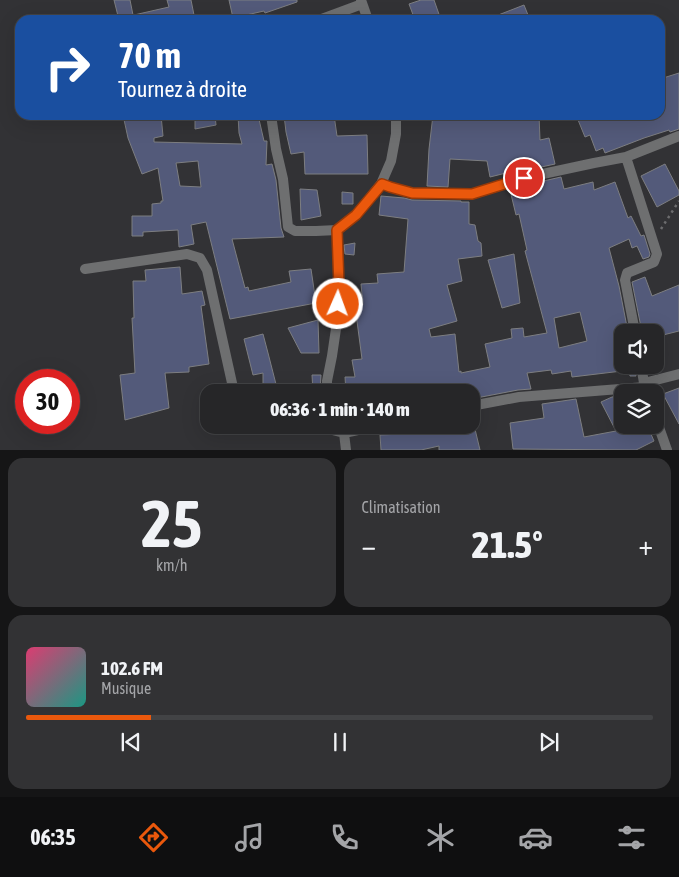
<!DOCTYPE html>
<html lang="fr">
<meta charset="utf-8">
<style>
body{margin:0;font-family:"Asap Condensed",sans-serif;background:#323234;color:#f1f3f6;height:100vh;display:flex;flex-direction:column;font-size:19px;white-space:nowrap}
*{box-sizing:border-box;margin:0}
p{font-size:16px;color:#a4a5a8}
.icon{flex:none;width:28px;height:28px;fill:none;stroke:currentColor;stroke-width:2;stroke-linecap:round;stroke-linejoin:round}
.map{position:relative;height:450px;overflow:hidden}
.panel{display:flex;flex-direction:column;gap:8px;padding:8px;background:#151516;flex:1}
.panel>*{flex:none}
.hud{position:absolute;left:15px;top:15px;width:650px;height:105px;border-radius:15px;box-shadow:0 5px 20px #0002,0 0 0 1px #424345;background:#1a4fa0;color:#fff;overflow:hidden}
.controls{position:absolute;left:614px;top:324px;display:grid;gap:10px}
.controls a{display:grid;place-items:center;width:50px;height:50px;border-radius:10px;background:#262628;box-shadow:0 5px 20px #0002,0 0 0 1px #424345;font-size:25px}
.speed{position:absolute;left:15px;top:369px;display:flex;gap:10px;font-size:25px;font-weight:700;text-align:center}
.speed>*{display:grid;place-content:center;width:65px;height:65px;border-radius:50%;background:#262628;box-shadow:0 5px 20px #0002,0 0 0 1px #424345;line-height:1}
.speed .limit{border:8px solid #d22;background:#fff;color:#111}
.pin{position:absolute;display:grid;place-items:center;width:42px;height:42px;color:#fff;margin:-21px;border:2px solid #fff;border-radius:50%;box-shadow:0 1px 5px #0007}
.me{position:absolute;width:55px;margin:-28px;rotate:2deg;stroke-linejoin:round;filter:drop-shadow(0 0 4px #0008)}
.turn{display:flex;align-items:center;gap:18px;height:105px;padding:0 20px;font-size:22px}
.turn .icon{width:65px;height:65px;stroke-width:2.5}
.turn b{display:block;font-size:35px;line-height:42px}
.big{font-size:38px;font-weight:800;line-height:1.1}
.panel .card{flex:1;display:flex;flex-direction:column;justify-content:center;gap:8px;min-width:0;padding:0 18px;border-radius:15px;background:#323234}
.panel .dial{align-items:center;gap:0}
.dial b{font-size:65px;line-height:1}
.song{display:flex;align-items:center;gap:15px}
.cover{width:60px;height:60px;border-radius:8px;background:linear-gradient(135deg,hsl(340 70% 55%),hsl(170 70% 35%))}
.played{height:5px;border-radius:2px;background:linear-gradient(90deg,#ea580c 20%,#424345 20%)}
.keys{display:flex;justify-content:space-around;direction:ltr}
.heat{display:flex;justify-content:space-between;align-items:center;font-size:28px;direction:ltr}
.panel .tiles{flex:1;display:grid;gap:8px;grid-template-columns:1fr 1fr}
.card:last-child{grid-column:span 2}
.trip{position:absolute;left:200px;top:384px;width:280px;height:50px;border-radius:15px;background:#262628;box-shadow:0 5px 20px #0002,0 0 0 1px #424345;font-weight:800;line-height:50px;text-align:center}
.tabs{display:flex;height:80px;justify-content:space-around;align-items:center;background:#0f0f10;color:#a4a5a8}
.tabs .icon{width:35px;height:35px}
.tabs .current{color:#ea580c}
.tabs b{font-size:22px;color:#f1f3f6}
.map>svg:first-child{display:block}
.building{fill:#535a7a;stroke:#7d7e81;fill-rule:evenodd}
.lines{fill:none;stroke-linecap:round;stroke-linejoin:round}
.path{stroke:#6c6c6e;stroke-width:2.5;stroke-dasharray:2.5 4;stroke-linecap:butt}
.street{stroke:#6e6f70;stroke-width:10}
.route-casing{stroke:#983908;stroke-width:12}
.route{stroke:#ea580c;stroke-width:9}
</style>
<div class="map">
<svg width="679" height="450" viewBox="0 0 679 450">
<rect width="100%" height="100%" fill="#323235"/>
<path class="building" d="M114 0H130L134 20H119Z
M167 0H191L195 20H134V15L169 7Z
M229 0H297V2L265 13 264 11 233 18Z
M421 0H434L441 20H415L409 4Z
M524 5 530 20H488V19Z
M679 73V129L670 132 669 130 644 138 605 153 603 148 596 151 590 135 585 137 576 115H660V79Z
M123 115H161L163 136 154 138V142L242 144 239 133 238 115H258L264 141H267L266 165 272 164 276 180 281 228 284 237 232 239 245 288 248 287 249 291 291 282 289 271 311 269 316 303 230 319 206 222 191 225 194 244 179 247 178 230 143 232V236H132V216H152V204L161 203V201H163L158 168 142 174 128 138ZM198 161 201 187 180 186 176 163Z
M195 115H215L216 125 195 129Z
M284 115H334L337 136 367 135 368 174H305L304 152 291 154 286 132Z
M433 115H539L540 140 549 138 555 164 523 171 507 176 506 173 490 177 487 161 450 159 448 187 427 186 429 149Z
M665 164 679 191V195L657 207 641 176Z
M561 177 564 189 593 182 594 190 615 182 628 218 631 216 641 236 644 235 650 254 649 257 643 259 637 246 632 248 629 239 609 248 619 286 628 332H622V371L572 377 571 371 552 374 551 370 527 373 531 389 518 390 471 399V392H426L424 384 396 387V392H346L345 377H355L352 360 362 359 355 306 363 305 361 284 378 283 377 274 404 272 408 219 379 215 381 196 404 198 412 200 461 201V202H469V224L475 225 478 241 481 243 482 256 458 259 462 281 447 285 457 321 429 329 431 337 455 334 459 372 461 371V373L490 367 485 344 512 338 511 329 523 328 524 337 547 333 525 251 527 250 519 214 516 215 510 190 526 185ZM580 312 587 341 559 348 554 318Z
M300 189 317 190 321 216 301 220Z
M342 192 353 193V204H342Z
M355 243 354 255 345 254 344 245Z
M514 254 520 303 502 308 488 260Z
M180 267 182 294 202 291 205 305 201 306 209 364 189 367V372L165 373 169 408 125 420 120 375 135 373 132 318H134L133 281H146L145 270Z
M645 277 652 296 679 285V331L655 337V332H642L632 282Z
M318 320 319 353H301L288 328Z
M263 334 268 353 278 392H263V373L253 375 244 339Z
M628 365H634L636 376H630Z
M312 375H321L320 392H313Z
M679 388V424L663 394Z
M622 396V425H647L654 441 636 450 513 449 510 423 544 418 542 404 576 399 584 437 616 431 601 402 612 397Z
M449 425H474L480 450H439V446L421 450H381L380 435 403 434 434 429V428Z"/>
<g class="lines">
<path class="path" d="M661 229 679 201"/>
<path class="street" d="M361 0 368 20
M319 20 362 4
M271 115 276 149 283 179 288 227 295 231H316L337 230
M626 157 657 254 654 262 627 273 625 280 635 332
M381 184 390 187 412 193 473 194 524 178 594 163 626 157 679 136
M85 269 187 254 200 258 207 270 234 392
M641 365 645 389
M644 383 679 374
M327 392V381L332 356 337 322 339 287 337 230 356 215 381 184 391 161 396 134V115
M471 406 519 397 645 387
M655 416 667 450
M313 425 344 433 381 425
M340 427 344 433 346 450"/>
</g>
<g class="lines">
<defs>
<path id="route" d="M338 304 339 286 337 230 356 215 382 184 390 187 412 193 472 194 524 178"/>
</defs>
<use href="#route" class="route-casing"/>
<use href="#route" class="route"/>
</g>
</svg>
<div class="controls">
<a><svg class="icon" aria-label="sound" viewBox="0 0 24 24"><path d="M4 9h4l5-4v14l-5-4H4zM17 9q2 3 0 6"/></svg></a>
<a><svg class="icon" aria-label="layers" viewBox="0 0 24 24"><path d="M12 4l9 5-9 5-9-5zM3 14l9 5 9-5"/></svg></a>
</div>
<div class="speed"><div class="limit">30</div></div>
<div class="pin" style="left:524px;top:178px;background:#d93025"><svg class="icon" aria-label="arrive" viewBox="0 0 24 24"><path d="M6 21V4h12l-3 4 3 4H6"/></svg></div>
<svg class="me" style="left:338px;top:304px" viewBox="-20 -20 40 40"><circle r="17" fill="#ea580c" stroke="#fff" stroke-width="3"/><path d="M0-11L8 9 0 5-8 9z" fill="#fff"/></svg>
<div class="trip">06:36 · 1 min · 140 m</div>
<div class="hud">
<div class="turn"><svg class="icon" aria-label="right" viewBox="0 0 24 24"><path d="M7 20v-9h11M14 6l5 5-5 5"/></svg><div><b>70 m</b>Tournez à droite</div></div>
</div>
</div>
<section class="panel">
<div class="tiles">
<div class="card dial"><b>25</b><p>km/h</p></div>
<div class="card"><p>Climatisation</p>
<div class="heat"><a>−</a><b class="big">21.5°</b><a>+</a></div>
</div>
<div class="card">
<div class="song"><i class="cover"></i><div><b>102.6 FM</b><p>Musique</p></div></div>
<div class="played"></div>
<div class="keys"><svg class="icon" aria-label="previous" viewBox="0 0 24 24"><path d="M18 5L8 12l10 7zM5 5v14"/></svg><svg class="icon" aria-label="pause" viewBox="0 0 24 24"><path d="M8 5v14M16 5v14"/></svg><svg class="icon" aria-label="next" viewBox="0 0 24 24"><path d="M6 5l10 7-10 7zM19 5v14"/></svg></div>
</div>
</div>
</section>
<nav class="tabs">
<b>06:35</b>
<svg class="icon current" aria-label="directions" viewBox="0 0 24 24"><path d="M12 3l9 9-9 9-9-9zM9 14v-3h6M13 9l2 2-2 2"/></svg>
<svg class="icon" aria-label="music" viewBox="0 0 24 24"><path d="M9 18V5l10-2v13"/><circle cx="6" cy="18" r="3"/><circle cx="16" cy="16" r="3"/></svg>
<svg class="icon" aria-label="phone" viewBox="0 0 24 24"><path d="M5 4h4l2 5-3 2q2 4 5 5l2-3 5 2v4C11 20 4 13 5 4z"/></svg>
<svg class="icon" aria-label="climate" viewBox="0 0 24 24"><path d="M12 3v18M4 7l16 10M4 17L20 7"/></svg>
<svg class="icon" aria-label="car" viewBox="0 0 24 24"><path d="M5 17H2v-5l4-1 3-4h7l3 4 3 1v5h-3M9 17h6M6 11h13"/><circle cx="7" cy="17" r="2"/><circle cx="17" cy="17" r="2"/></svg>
<svg class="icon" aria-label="filters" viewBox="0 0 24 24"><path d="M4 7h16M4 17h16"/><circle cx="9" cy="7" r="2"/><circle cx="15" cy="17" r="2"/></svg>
</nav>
